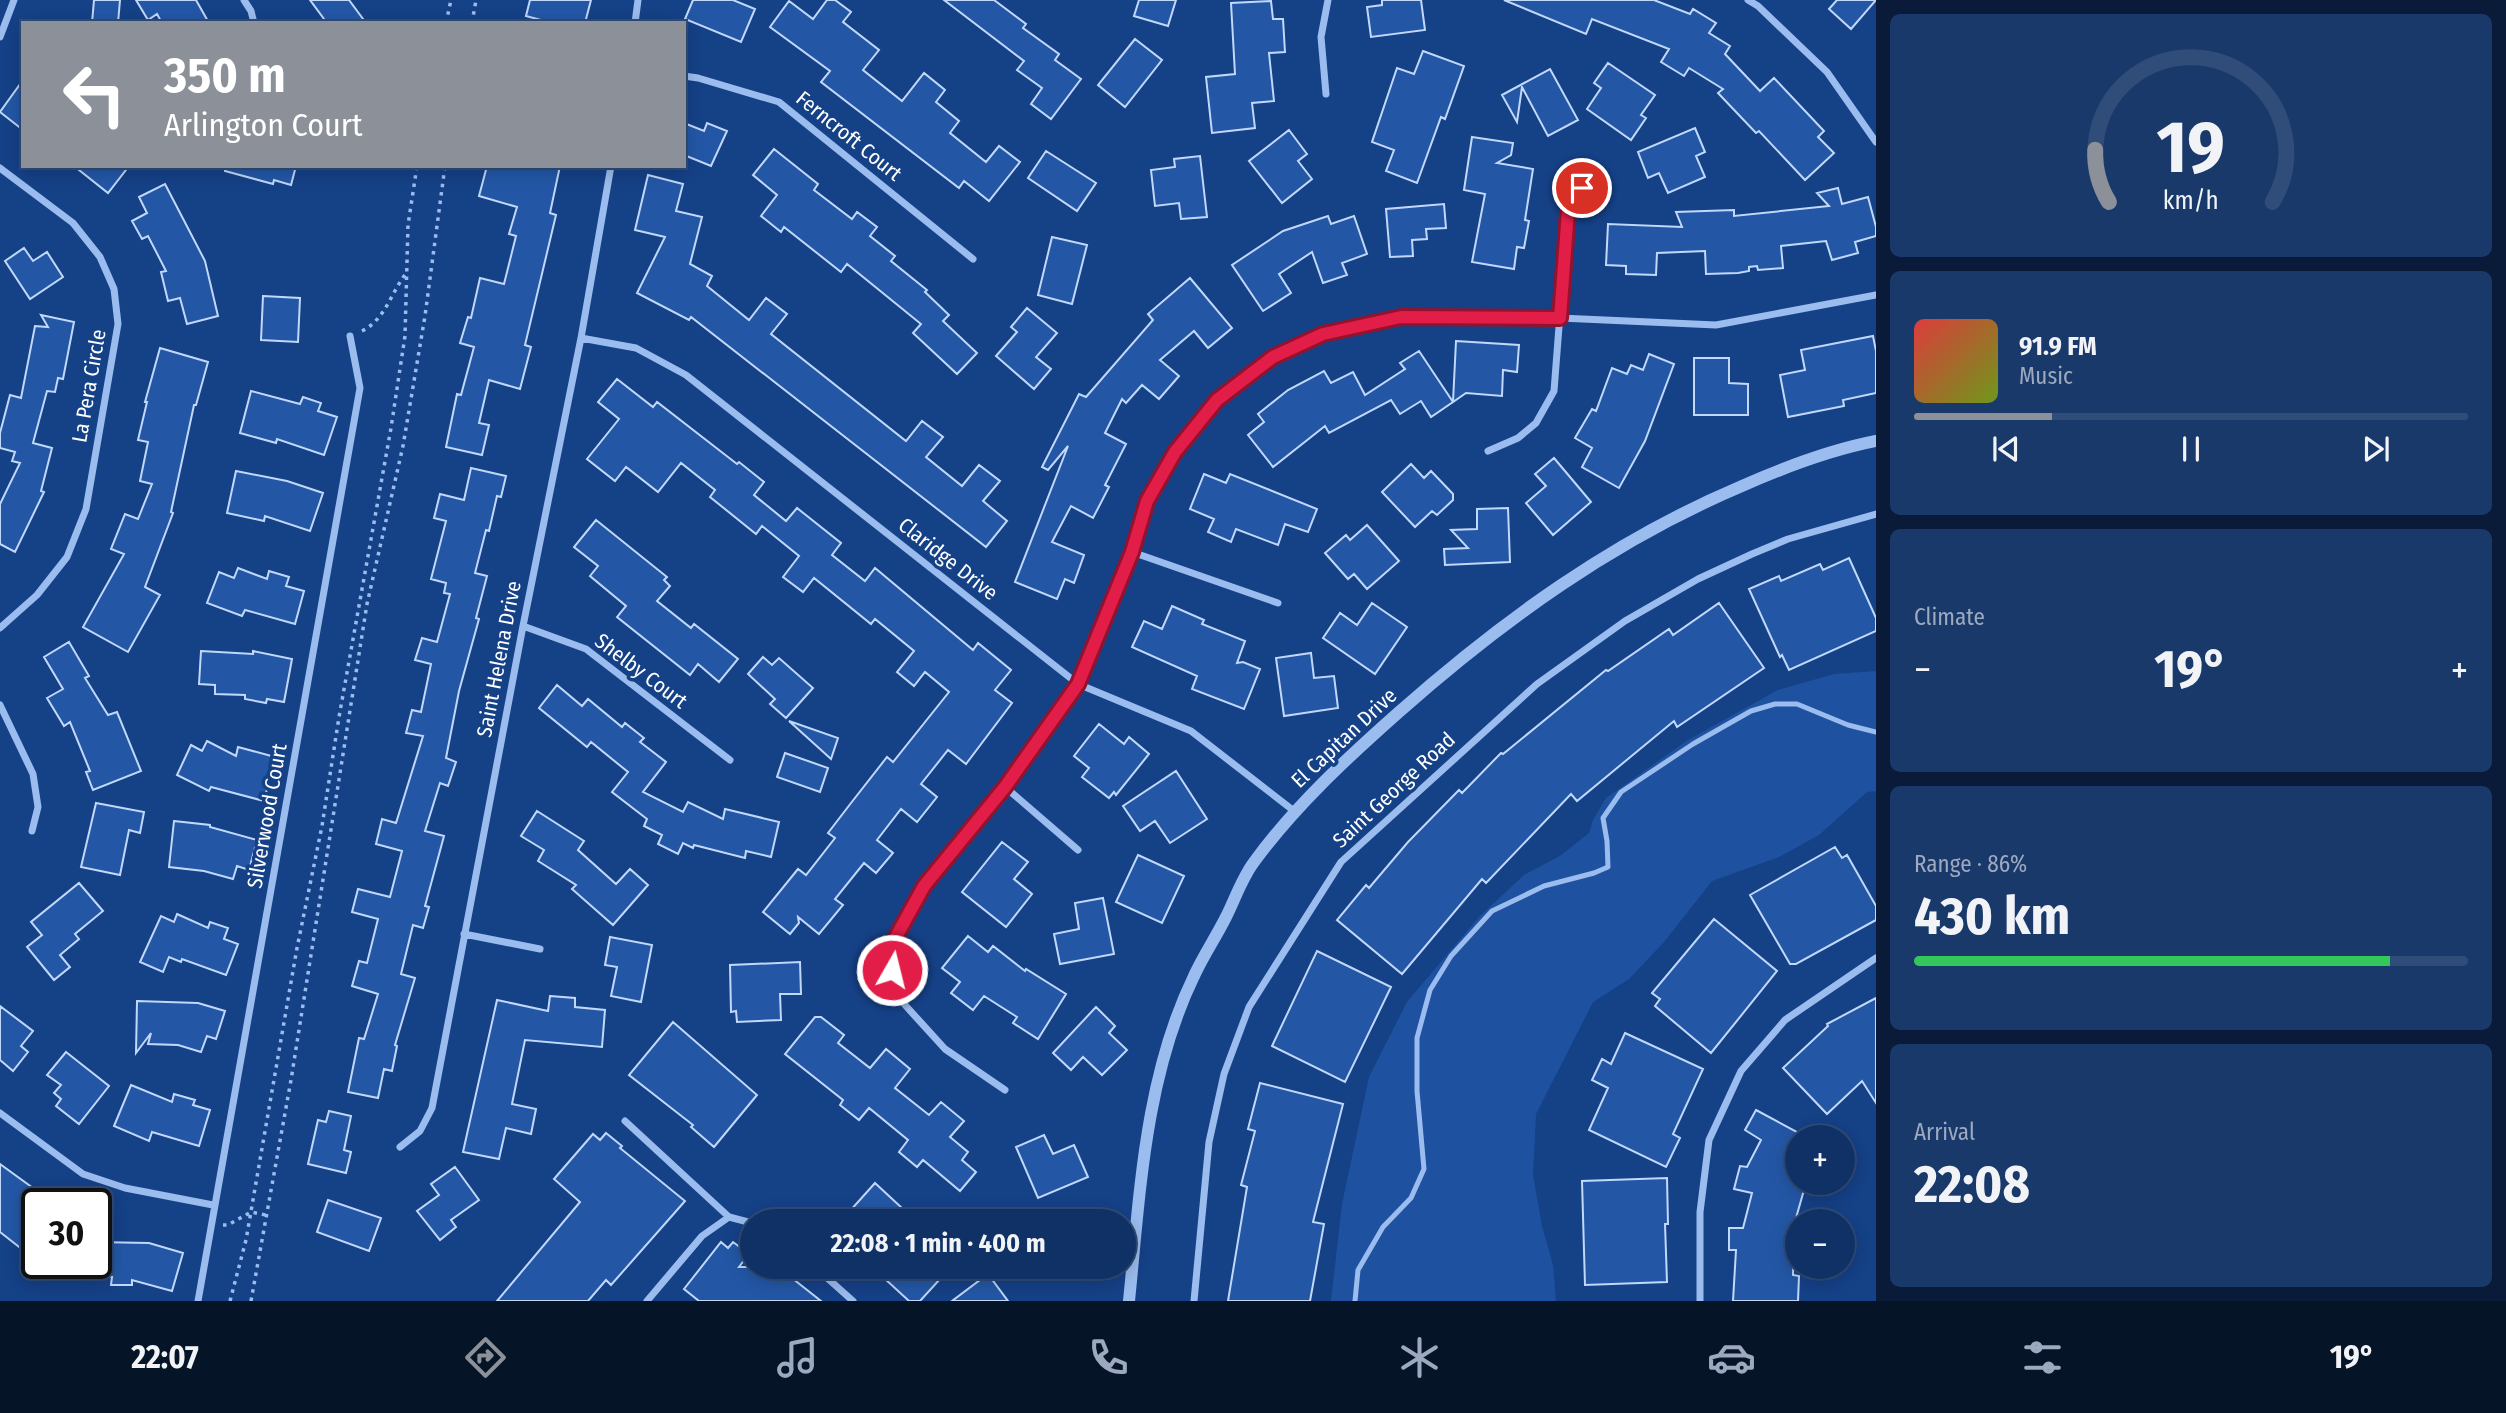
<!DOCTYPE html>
<meta charset="utf-8">
<style>
body{margin:0;font-family:"Fira Sans Condensed",sans-serif;background:#19396b;color:#f1f3f6;height:100vh;display:flex;flex-direction:column;font-size:26px;white-space:nowrap}
*{box-sizing:border-box;margin:0}
p{font-size:23px;color:#9ca9bf}
.icon{flex:none;width:38px;height:38px;fill:none;stroke:currentColor;stroke-width:2;stroke-linecap:round;stroke-linejoin:round}
.map{position:relative;flex:1;overflow:hidden}
.drawer{display:flex;flex-direction:column;gap:14px;padding:14px;background:#091b38;width:630px}
.drawer>*{flex:none}
.hud{position:absolute;left:21px;top:21px;width:665px;height:147px;border-radius:0px;box-shadow:0 4px 18px #0003,0 0 0 2px #304c79;background:#8c9099;color:#fff;overflow:hidden}
.tools{position:absolute;left:1785px;top:1125px;display:grid;gap:14px}
.tools a{display:grid;place-items:center;width:70px;height:70px;border-radius:50%;background:#103165;box-shadow:0 4px 18px #0003,0 0 0 2px #304c79;font-size:35px}
.speed{position:absolute;left:21px;top:1188px;display:flex;gap:14px;font-size:35px;font-weight:700;text-align:center}
.speed>*{display:grid;place-content:center;width:91px;height:91px;border-radius:50%;background:#103165;box-shadow:0 4px 18px #0003,0 0 0 2px #304c79;line-height:1}
.speed .limit{border:4px solid #111;border-radius:10px;background:#fff;color:#111}
.pin{position:absolute;display:grid;place-items:center;width:60px;height:60px;color:#fff;margin:-30px;border:4px solid #fff;border-radius:50%;box-shadow:0 2px 7px #0007}
.me{position:absolute;width:77px;margin:-38px;rotate:8deg;stroke-linejoin:round;filter:drop-shadow(0 0 5px #0008)}
.turn{display:flex;align-items:center;gap:24px;height:147px;padding:0 28px;font-size:32px}
.turn .icon{width:91px;height:91px;stroke-width:2.5}
.turn b{display:block;font-size:49px;line-height:60px}
.big{font-size:52px;font-weight:700;line-height:1.1}
.drawer .card{flex:1;display:flex;flex-direction:column;justify-content:center;gap:10px;min-width:0;padding:0 24px;border-radius:10px;background:#19396b}
.drawer .dial{align-items:center;gap:0}
.dial svg{height:182px;overflow:visible;fill:none;stroke:#304c79;stroke-width:7;stroke-linecap:round;text-anchor:middle}
.dial text{fill:#f1f3f6;stroke:none}
.song{display:flex;align-items:center;gap:21px}
.cover{width:84px;height:84px;border-radius:10px;background:linear-gradient(135deg,hsl(0 70% 55%),hsl(80 70% 35%))}
.played{height:7px;border-radius:4px;background:linear-gradient(90deg,#8c9099 25%,#304c79 25%)}
.keys{display:flex;justify-content:space-around;direction:ltr}
.heat{display:flex;justify-content:space-between;align-items:center;font-size:38px;direction:ltr}
.charge{height:10px;border-radius:5px;background:linear-gradient(90deg,#34c759 86%,#304c79 0)}
.trip{position:absolute;left:740px;top:1209px;width:396px;height:70px;border-radius:35px;background:#103165;box-shadow:0 4px 18px #0003,0 0 0 2px #304c79;font-weight:700;line-height:70px;text-align:center}
.tabs{display:flex;height:112px;justify-content:space-around;align-items:center;background:#061428;color:#9ca9bf}
.tabs .icon{width:49px;height:49px}
.tabs .on{color:#8c9099}
.tabs b{font-size:32px;color:#f1f3f6}
main{display:flex;flex:1;min-height:0}
.map>svg:first-child{display:block}
.green{fill:#1e52a0}
.building{fill:#2357a6;stroke:#c1d8fa;stroke-width:2}
.lines{fill:none;stroke-linecap:round;stroke-linejoin:round}
.path{stroke:#9bbcee;stroke-width:3.5;stroke-dasharray:3.5 5;stroke-linecap:butt}
.service{stroke:#9bbcee;stroke-width:5}
.minor{stroke:#9bbcee;stroke-width:7}
.tertiary{stroke:#9bbcee;stroke-width:12}
.route-casing{stroke:#92132f;stroke-width:18}
.route{stroke:#e11d48;stroke-width:12}
.labels{text-anchor:middle;dominant-baseline:central;stroke-width:7;stroke-linejoin:round;paint-order:stroke}
.street-label{font-size:21px;fill:#fff;stroke:#154187}
</style>
<main>
<div class="map">
<svg width="1876" height="1301" viewBox="0 0 1876 1301">
<rect width="100%" height="100%" fill="#154187"/>
<path class="green" d="M1876 671V791L1867 792 1819 835 1779 857 1712 881 1664 942 1629 979 1593 1002 1536 1114 1533 1175 1542 1226 1553 1265 1556 1301H1331L1342 1204 1369 1077 1407 1002 1479 917 1524 875 1560 856 1589 833 1593 820 1606 798 1688 740 1778 690 1834 674Z"/>
<path class="building" d="M94 0H120L118 23H92Z
M136 0H196L209 23H162L157 14 148 20Z
M310 0H349L366 23H327Z
M530 0H591L585 23H552L526 16Z
M693 0H733L755 9 741 42 685 19Z
M827 0H835L851 12 843 22 879 50 863 70 902 101 924 73 945 90 936 102 959 121 950 133 986 162 999 146 1020 162 989 201 964 181 959 188 821 82 830 71 770 27 789 1 813 19Z
M944 0H994L1026 24 1023 28 1059 54 1055 60 1081 79 1051 119 1031 104 1042 88 1017 70 1024 61Z
M1139 0H1176L1168 26 1134 16Z
M1382 0H1421L1425 30 1371 37 1367 7 1382 5Z
M1504 0H1654L1690 14 1693 9 1716 23 1709 33 1730 46 1725 54 1760 91 1774 78 1824 131 1818 137 1834 153 1805 180 1759 131 1756 133 1718 93 1723 89 1689 68 1684 76 1661 62 1669 49 1592 19 1586 34Z
M1837 0H1876L1851 29 1829 9Z
M1271 1 1273 19H1283L1285 52 1269 53 1274 101 1252 103 1255 128 1212 133 1206 77 1235 74 1231 3Z
M1135 39 1162 60 1125 107 1098 85Z
M1423 51 1464 66 1445 119 1441 117 1417 183 1386 171 1394 150 1372 142 1397 68 1414 74Z
M1608 63 1655 95 1641 115 1646 118 1631 140 1587 109 1601 88 1594 83Z
M1550 69 1578 120 1548 136 1522 87 1517 122 1502 95Z
M23 80V130L0 112Z
M684 123 704 131 707 123 727 131 711 166 684 155Z
M1695 128 1705 152 1696 156 1705 177 1668 193 1659 173 1648 178 1638 152Z
M1289 130 1307 154 1298 161 1312 179 1282 203 1249 161Z
M1472 137 1513 143 1511 155 1497 163 1533 169 1525 220 1529 221 1524 248 1517 247 1514 269 1472 262 1485 194 1464 190Z
M774 149 818 184 814 190 852 219 857 212 877 227 870 236 895 256 891 261 927 290 925 292 949 315 943 321 977 353 957 374 913 333 921 324 847 264 841 272 784 227 781 232 761 216 777 195 753 175Z
M1046 151 1096 183 1077 211 1028 178Z
M1200 156 1207 217 1181 219 1179 203 1155 206 1151 170 1175 167 1174 159Z
M74 166H129L108 193Z
M226 166H296L291 185 274 180 273 184 225 171Z
M487 166H560L550 213 556 215 525 345 531 347 520 389 489 380 479 423 489 425 482 455 446 447 457 394 461 395 474 347 460 343 468 317 471 318 480 278 504 284 516 236 509 234 517 207 479 196Z
M648 175 683 184 676 211 702 217 690 264 712 276 707 286 749 320 766 298 787 314 771 334 906 441 922 421 943 437 926 457 962 486 979 465 1000 481 983 501 1007 521 986 547 691 317 689 320 637 293 665 237 635 230Z
M165 184 205 261 218 316 187 324 180 298 168 301 161 272 166 271 148 236 142 239 132 221 147 213 139 197Z
M1838 188 1842 204 1868 197 1876 227V236L1855 242 1858 253 1832 260 1826 241 1781 246 1783 268 1758 270 1757 266 1749 267V271L1738 273 1706 274 1705 251 1657 253 1656 275 1626 274V266L1606 265 1608 224 1682 227 1676 212 1734 210V216L1829 206 1817 193Z
M1444 204 1446 228 1426 229 1427 239 1412 240 1413 256 1390 257 1386 209Z
M1328 216 1331 224 1354 216 1367 254 1342 263 1347 275 1323 283 1312 252 1279 274 1291 293 1263 311 1232 265 1283 231Z
M1052 237 1087 245 1072 304 1038 295Z
M24 248 33 261 47 252 63 277 30 299 5 261Z
M1190 278 1232 328 1208 348 1194 331 1160 360 1179 376 1159 399 1142 385 1126 403 1122 399 1105 433 1126 444 1105 485 1109 487 1093 518 1071 506 1052 542 1084 555 1074 583 1065 579 1057 599 1015 582 1068 446 1048 470 1042 467 1079 394 1086 397 1153 320 1148 314Z
M263 296 300 298 298 342 261 340Z
M1027 308 1057 333 1036 357 1051 369 1034 389 996 356 1017 332 1011 327Z
M41 315 74 322 63 379 58 378 55 392 47 391 33 443 52 448 41 491 44 492 15 552 0 544V504L20 463 12 461 15 452 0 448V433L10 395 21 398 35 326 48 327Z
M1873 336 1876 351V393L1843 400 1844 406 1788 417 1780 375 1805 370 1801 350Z
M1456 341 1519 345 1517 372 1503 370 1502 396 1466 393 1453 402Z
M160 348 208 362 196 405H194L171 512 173 513 145 587 160 595 128 652 83 627 124 554 111 549 125 514 138 519 152 484 140 481 148 442 138 440 147 402H145Z
M1419 351 1453 402 1431 417 1421 401 1400 414 1391 400 1329 433 1325 426 1273 467 1248 435 1264 422 1258 414 1288 390 1324 371 1331 383 1353 372 1365 395 1405 369 1400 363Z
M1649 354 1674 364 1645 441 1619 488 1582 467 1592 448 1575 438 1592 409 1596 411 1612 368 1627 374 1631 365 1643 370Z
M1694 358H1729V383L1748 384V415H1694Z
M617 379 653 407 657 402 737 464 739 462 764 482 754 495 786 521 797 508 841 543 832 555 865 581 875 568 973 650 978 643 1011 670 995 690 1012 703 966 764 948 750 921 784 937 797 917 822 901 809 877 840 893 853 876 873 864 863 835 899 843 905 819 934 798 917 799 923 790 934 763 912 798 869 806 875 835 838 828 833 851 803 887 757 893 762 949 692 925 672 914 686 897 672 914 651 875 619 871 624 814 578 803 592 783 577 799 556 762 526 756 534 710 497 715 490 681 463 658 492 626 467 615 481 587 459 619 419 598 402Z
M251 391 300 404 303 397 321 403 318 411 337 417 324 455 277 439 276 443 240 433Z
M1554 458 1591 502 1553 535 1526 503 1546 486 1535 474Z
M1411 464 1424 478 1431 471 1453 494V500L1437 515 1432 511 1415 527 1382 492Z
M471 468 506 476 501 497 497 496 489 531 486 530 475 573 487 576 476 618 479 619 459 691 446 758 456 762 448 786 440 783 425 831 444 836 425 906 429 907 423 928 413 925 401 974 415 978 395 1045 397 1046 392 1071 384 1069 378 1098 348 1092 359 1038 364 1039 378 994 352 986 359 961 367 963 378 919 352 912 358 889 390 897 402 851 376 844 382 819 396 823 423 736 406 733 412 710 421 712 431 664 415 660 422 638 437 642 450 594 444 593 446 583 431 579 446 521 434 518 440 494 464 500Z
M236 471 287 481 323 493 310 531 265 516 264 521 227 513Z
M1204 474 1226 483 1230 474 1317 509 1308 532 1285 524 1278 545 1236 529 1231 542 1208 532 1214 519 1190 509Z
M1508 508 1510 562 1445 565 1444 549 1468 548 1451 530 1477 529V509Z
M596 520 667 577 664 580 670 586 657 601 691 628 694 624 738 659 719 682 698 664 690 675 617 617 626 606 590 576 598 566 574 547Z
M1367 525 1399 561 1367 589 1354 574 1348 579 1325 553 1346 535 1350 540Z
M1849 558 1876 618V631L1789 670 1782 655 1780 657 1749 589 1779 576 1781 581 1820 564 1823 570Z
M238 568 267 579 269 571 289 577 286 586 304 591 295 624 245 610 242 616 207 603 219 572 234 578Z
M1372 603 1407 627 1375 674 1323 638 1340 613 1357 625Z
M1719 603 1764 668 1677 727 1674 721 1577 801 1571 794 1486 883 1482 879 1402 974 1337 920 1366 885 1369 888 1408 842 1459 790 1462 793 1501 753 1503 754 1606 670 1608 671 1669 629 1673 635Z
M1172 606 1204 620 1202 624 1245 641 1237 663 1243 662 1260 669 1244 709 1192 689 1197 676 1132 647 1144 621 1162 629Z
M69 642 89 676 85 678 108 715 117 712 141 771 93 790 86 772 90 771 70 722 64 726 47 698 63 689 44 657Z
M201 651 253 654V651L292 659 284 702 267 699 266 703 245 699V695L215 694V685L199 684Z
M1311 653 1314 678 1334 676 1338 708 1284 716 1276 658Z
M763 657 772 665 779 658 813 688 786 718 770 704 775 699 748 674Z
M557 685 582 706 588 699 622 727 625 723 644 738 640 742 666 762 643 792 683 812 688 802 723 819 725 809 779 822 771 857 746 851 745 858 694 845 693 848 683 843 678 854 658 844 662 835 644 826 647 819 612 792 628 772 591 742 587 747 539 708Z
M789 721 838 738 831 759Z
M1099 724 1124 744 1129 737 1149 754 1116 795 1114 792 1109 798 1082 777 1089 768 1074 756Z
M207 741 236 756 238 747 275 757 264 801 211 787 209 791 177 775 191 745 202 751Z
M785 753 828 768 820 792 777 777Z
M1176 771 1207 819 1170 843 1155 821 1140 831 1123 806Z
M96 803 144 812 140 833 129 830 120 875 81 867Z
M537 811 584 841 578 850 616 884 630 869 648 885 613 925 572 889 576 885 538 861 544 850 521 836Z
M174 821 210 825V827L257 840 249 870 237 866 233 879 204 871 169 867Z
M1002 842 1028 862 1014 879 1032 894 1006 927 962 892Z
M1835 847 1842 858 1847 855 1876 906V920L1796 964H1790L1750 895Z
M1138 855 1184 876 1162 923 1116 902Z
M79 883 103 911 75 934 79 939 60 955 70 967 54 980 27 947 42 935 31 922Z
M1103 898 1114 954 1060 964 1054 934 1079 929 1075 903Z
M177 914 208 928 210 922 228 928 224 939 238 944 226 975 182 959 181 962 169 957 163 972 140 962 161 916 174 922Z
M1714 919 1777 971 1711 1053 1655 1006 1660 999 1652 993Z
M968 936 988 952 993 946 1025 971 1026 969 1066 994 1038 1039 1013 1023 1017 1017 984 996 973 1010 951 993 960 982 942 968Z
M610 937 652 945 641 1002 611 996 617 967 605 965Z
M1317 951 1391 987 1345 1082 1272 1046Z
M800 962 801 994H780L781 1020 737 1022 736 1011 731 1012 730 965Z
M550 996 575 998V1007L605 1010 602 1047 525 1040 512 1104 536 1109 531 1134 506 1128 499 1159 463 1152 497 1000 548 1011Z
M1876 998V1103L1862 1081 1827 1114 1783 1068 1828 1026 1827 1024Z
M137 1001 198 1003 225 1011 216 1039 207 1036 201 1052 178 1045 148 1044 151 1033 136 1053Z
M0 1006 33 1031 21 1046 28 1052 13 1071 0 1060Z
M1096 1007 1115 1026 1109 1033 1127 1050 1102 1075 1083 1057 1071 1070 1053 1053Z
M815 1017H821L844 1035 838 1043 870 1068 886 1049 910 1069 895 1088 929 1115 941 1102 964 1121 950 1137 968 1152 962 1160 976 1172 960 1191 923 1160 917 1167 899 1152 908 1140 869 1108 859 1120 840 1105 843 1100 785 1054Z
M673 1022 757 1095 714 1147 691 1127 693 1125 629 1075Z
M1625 1033 1703 1069 1673 1134 1680 1138 1666 1167 1589 1130 1608 1088 1592 1080 1602 1059 1611 1064Z
M66 1052 109 1086 79 1124 56 1106 61 1099 54 1093 61 1085 47 1075Z
M1260 1083 1343 1104 1313 1222 1324 1224 1310 1301H1228L1247 1187 1241 1185 1255 1131 1248 1129Z
M131 1085 172 1102 174 1094 195 1100 193 1105 210 1110 199 1146 152 1132 149 1141 114 1126Z
M1756 1110 1797 1132V1183H1806L1794 1225 1793 1275 1799 1276 1798 1301H1733L1736 1250H1729V1228H1743L1752 1193 1734 1189 1740 1166 1747 1167 1761 1140 1745 1130Z
M329 1111 351 1116 344 1150 351 1152 346 1173 308 1164 318 1120 326 1122Z
M606 1133 622 1146 620 1148 685 1201 611 1285 606 1280 588 1301H497L580 1202 554 1179 593 1134 600 1140Z
M1044 1135 1053 1154 1074 1145 1088 1177 1038 1198 1016 1147Z
M0 1164 55 1204H37V1261L0 1232Z
M455 1167 479 1200 451 1220 456 1227 440 1240 417 1211 439 1195 431 1184Z
M1667 1178 1668 1224H1665L1667 1282 1585 1285 1582 1181Z
M875 1183 917 1222H840Z
M328 1200 381 1218 369 1251 317 1232Z
M96 1242 149 1243 183 1253 172 1291 132 1280V1285H111L112 1277H96Z
M721 1242 728 1248 733 1242 749 1254 739 1267H778L821 1301H699L684 1289Z
M872 1267H951L920 1301H909Z
M988 1274 1008 1301H952Z"/>
<g class="lines">
<path class="path" d="M446 23 451 0
M472 23 476 0
M362 331C386 319 391 292 407 272
M223 1225H228L251 1212 266 1215
M230 1301 246 1240 297 948 322 826 339 717 391 428 405 336 408 225 417 166
M251 1301 291 1080 367 604 403 446 425 316 445 166"/>
<path class="service" d="M1355 1301 1358 1270 1383 1227 1411 1198 1424 1169 1417 1091V1038L1430 990 1451 956 1492 911 1544 886 1594 873 1608 867 1607 841 1603 818 1621 792 1693 744 1751 711 1775 704H1797L1848 725 1876 732"/>
<path class="minor" d="M244 0 251 11 254 23
M1748 0 1758 6 1827 72 1876 142
M635 23 638 0
M0 37 14 0
M684 76 698 78 779 102 973 259
M1326 94 1321 37 1328 0
M0 168 73 223 100 257 114 289 118 324 86 509 67 557 37 595 0 628
M581 338 636 348 686 375 1078 684 1191 731 1294 811
M1488 451 1518 438 1536 423 1554 391 1568 211 1582 188
M1132 552 1278 603
M523 626 586 649 730 760
M0 705 33 774 38 807 32 831
M1005 787 1078 850
M464 934 540 949
M861 979 892 970
M1005 1090 945 1049 905 1005 892 970 897 935 924 886 1005 787 1078 684 1132 552 1147 501 1175 452 1217 400 1273 357 1323 334 1401 317 1560 318 1716 325 1876 295
M0 1113 83 1174 125 1188 213 1205
M625 1121 729 1217
M400 1147 420 1131 432 1108 523 626 581 338 611 166
M815 1267 853 1301
M198 1301 360 388 350 336
M647 1301 702 1236 729 1217 752 1223
M1194 1301 1209 1142 1224 1074 1249 1007 1341 862 1537 684 1625 621 1698 579 1752 554 1788 539 1876 514
M1700 1301V1212L1709 1140 1741 1071 1785 1020 1876 958"/>
<path class="tertiary" d="M1129 1301C1140 1192 1145 1077 1194 976 1203 956 1216 937 1226 917 1235 899 1242 878 1254 862 1295 806 1347 758 1399 712 1503 620 1614 540 1742 486 1785 467 1830 450 1876 441"/>
</g>
<g class="lines">
<defs>
<path id="route" d="M892 970 897 935 924 886 1005 787 1078 684 1132 552 1147 501 1175 452 1217 400 1273 357 1323 334 1401 317 1560 318 1568 211 1582 188"/>
</defs>
<use href="#route" class="route-casing"/>
<use href="#route" class="route"/>
</g>
<g class="labels">
<g class="street-label">
<text transform="translate(849 136) rotate(39)">Ferncroft Court</text>
<text transform="translate(89 386) rotate(-80)">La Pera Circle</text>
<text transform="translate(948 559) rotate(38)">Claridge Drive</text>
<text transform="translate(499 659) rotate(-79)">Saint Helena Drive</text>
<text transform="translate(641 671) rotate(37)">Shelby Court</text>
<text transform="translate(1344 738) rotate(-43)">El Capitan Drive</text>
<text transform="translate(1394 790) rotate(-43)">Saint George Road</text>
<text transform="translate(267 816) rotate(-80)">Silverwood Court</text>
</g>
</g>
</svg>
<div class="tools">
<a>+</a>
<a>−</a>
</div>
<div class="speed"><div class="limit">30</div></div>
<div class="pin" style="left:1582px;top:188px;background:#d93025"><svg class="icon" aria-label="arrive" viewBox="0 0 24 24"><path d="M6 21V4h12l-3 4 3 4H6"/></svg></div>
<svg class="me" style="left:892px;top:970px" viewBox="-20 -20 40 40"><circle r="17" fill="#e11d48" stroke="#fff" stroke-width="3"/><path d="M0-11L8 9 0 5-8 9z" fill="#fff"/></svg>
<div class="trip">22:08 · 1 min · 400 m</div>
<div class="hud">
<div class="turn"><svg class="icon" aria-label="left" viewBox="0 0 24 24"><path d="M17 20v-9H6M10 6l-5 5 5 5"/></svg><div><b>350 m</b>Arlington Court</div></div>
</div>
</div>
<section class="drawer">
<div class="card dial"><svg viewBox="0 0 100 80">
<path d="M14 69A42 42 0 1 1 86 69"/>
<path d="M14 69A42 42 0 0 1 8 46" stroke="#8c9099"/>
<text x="50" y="56" font-size="32" font-weight="700">19</text>
<text x="50" y="72" font-size="11">km/h</text>
</svg></div>
<div class="card">
<div class="song"><i class="cover"></i><div><b>91.9 FM</b><p>Music</p></div></div>
<div class="played"></div>
<div class="keys"><svg class="icon" aria-label="previous" viewBox="0 0 24 24"><path d="M18 5L8 12l10 7zM5 5v14"/></svg><svg class="icon" aria-label="pause" viewBox="0 0 24 24"><path d="M8 5v14M16 5v14"/></svg><svg class="icon" aria-label="next" viewBox="0 0 24 24"><path d="M6 5l10 7-10 7zM19 5v14"/></svg></div>
</div>
<div class="card"><p>Climate</p>
<div class="heat"><a>−</a><b class="big">19°</b><a>+</a></div>
</div>
<div class="card"><p>Range · 86%</p><b class="big">430 km</b><div class="charge"></div></div>
<div class="card"><p>Arrival</p><b class="big">22:08</b></div>
</section>
</main>
<nav class="tabs">
<b>22:07</b>
<svg class="icon on" aria-label="directions" viewBox="0 0 24 24"><path d="M12 3l9 9-9 9-9-9zM9 14v-3h6M13 9l2 2-2 2"/></svg>
<svg class="icon" aria-label="music" viewBox="0 0 24 24"><path d="M9 18V5l10-2v13"/><circle cx="6" cy="18" r="3"/><circle cx="16" cy="16" r="3"/></svg>
<svg class="icon" aria-label="phone" viewBox="0 0 24 24"><path d="M5 4h4l2 5-3 2q2 4 5 5l2-3 5 2v4C11 20 4 13 5 4z"/></svg>
<svg class="icon" aria-label="climate" viewBox="0 0 24 24"><path d="M12 3v18M4 7l16 10M4 17L20 7"/></svg>
<svg class="icon" aria-label="car" viewBox="0 0 24 24"><path d="M5 17H2v-5l4-1 3-4h7l3 4 3 1v5h-3M9 17h6M6 11h13"/><circle cx="7" cy="17" r="2"/><circle cx="17" cy="17" r="2"/></svg>
<svg class="icon" aria-label="filters" viewBox="0 0 24 24"><path d="M4 7h16M4 17h16"/><circle cx="9" cy="7" r="2"/><circle cx="15" cy="17" r="2"/></svg>
<b>19°</b>
</nav>
